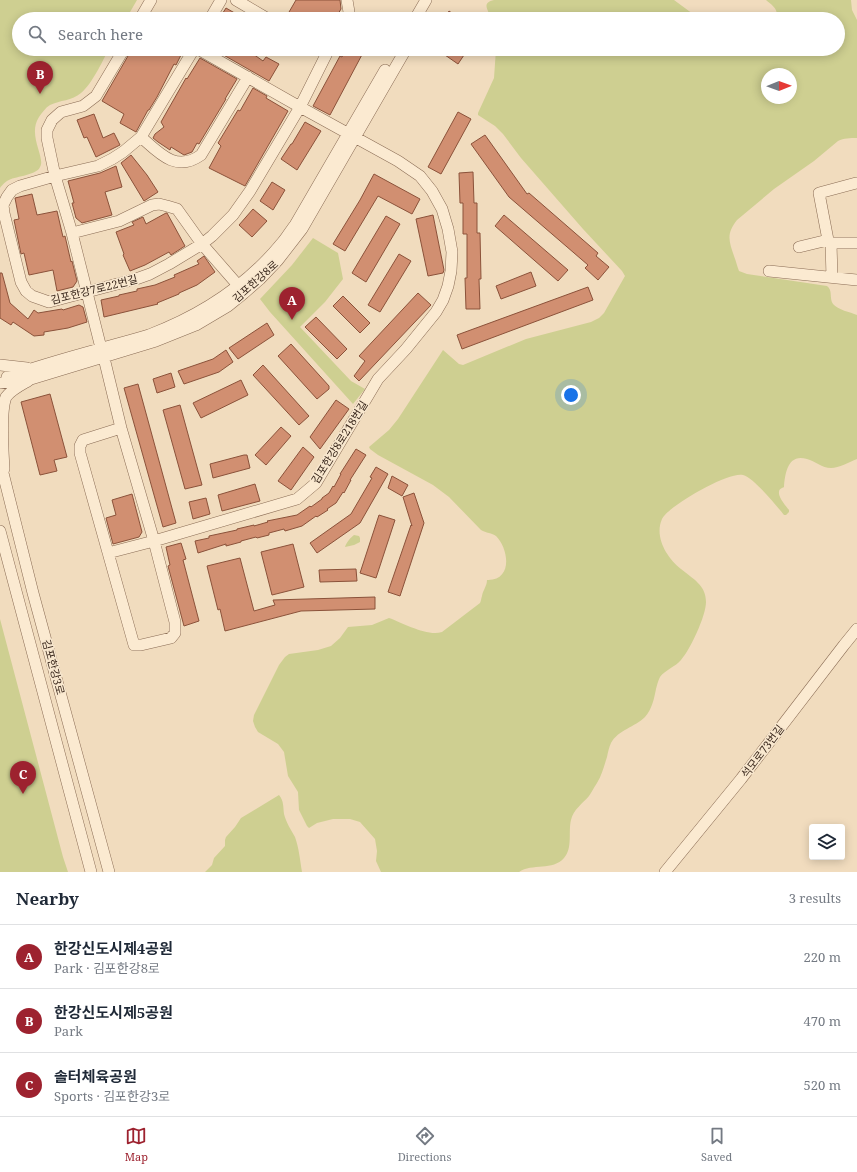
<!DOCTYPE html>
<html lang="en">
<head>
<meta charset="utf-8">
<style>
	:root { --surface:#fff; --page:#f2f2f3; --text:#1f2937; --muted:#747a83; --line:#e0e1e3; --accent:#9d222f }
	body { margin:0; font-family:"Noto Serif","Noto Sans KR",serif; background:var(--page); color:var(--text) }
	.controls { position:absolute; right:12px; bottom:12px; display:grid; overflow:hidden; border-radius:4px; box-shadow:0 2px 10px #0003 }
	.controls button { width:36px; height:36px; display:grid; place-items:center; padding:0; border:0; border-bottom:1px solid var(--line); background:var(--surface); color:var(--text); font:20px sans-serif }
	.compass { position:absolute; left:761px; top:68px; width:36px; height:36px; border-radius:50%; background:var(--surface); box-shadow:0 2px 10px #0003; rotate:89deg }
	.you { position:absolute; left:571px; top:395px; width:14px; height:14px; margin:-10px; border:3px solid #fff; border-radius:50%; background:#1a73e8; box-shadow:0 0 0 6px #1a73e833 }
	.badge { display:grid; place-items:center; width:26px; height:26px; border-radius:50%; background:var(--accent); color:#fff; font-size:13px; font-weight:700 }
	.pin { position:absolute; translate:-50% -33px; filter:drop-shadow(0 1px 2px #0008) }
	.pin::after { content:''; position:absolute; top:21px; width:14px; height:12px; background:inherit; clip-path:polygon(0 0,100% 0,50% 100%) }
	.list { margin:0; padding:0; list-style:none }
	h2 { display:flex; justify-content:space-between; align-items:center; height:52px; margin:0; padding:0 16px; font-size:17px }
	h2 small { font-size:13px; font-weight:400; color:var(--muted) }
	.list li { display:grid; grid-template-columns:26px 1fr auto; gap:12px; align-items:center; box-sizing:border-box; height:64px; padding:0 16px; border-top:1px solid var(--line) }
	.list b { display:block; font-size:15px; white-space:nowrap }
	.list p { margin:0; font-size:13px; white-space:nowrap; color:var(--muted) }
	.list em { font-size:13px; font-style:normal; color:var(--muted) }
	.icon { flex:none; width:22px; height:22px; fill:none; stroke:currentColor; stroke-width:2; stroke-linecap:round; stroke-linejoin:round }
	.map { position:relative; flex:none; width:857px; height:872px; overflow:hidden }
	.search { position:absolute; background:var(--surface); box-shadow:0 2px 10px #0003; left:12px; right:12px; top:12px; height:44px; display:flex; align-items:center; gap:10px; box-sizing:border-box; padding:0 14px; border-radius:22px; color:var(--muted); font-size:15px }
	.sheet { height:244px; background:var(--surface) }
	nav { display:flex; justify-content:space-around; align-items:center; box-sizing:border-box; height:56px; border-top:1px solid var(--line); background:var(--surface); font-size:11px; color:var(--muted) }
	nav a { display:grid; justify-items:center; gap:2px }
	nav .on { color:var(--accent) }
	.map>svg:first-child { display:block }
	.green { fill:#cecf91; fill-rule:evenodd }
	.building { fill:#d18f71; stroke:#8b523a }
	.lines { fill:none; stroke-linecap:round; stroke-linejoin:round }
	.minor-casing { stroke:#8a6c55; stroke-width:12 }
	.minor { stroke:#fbead1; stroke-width:11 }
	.labels { text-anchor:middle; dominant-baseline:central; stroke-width:3; stroke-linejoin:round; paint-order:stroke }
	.street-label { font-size:11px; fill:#38261b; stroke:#f8e7ce }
</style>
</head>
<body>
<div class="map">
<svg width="857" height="872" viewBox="0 0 857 872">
	<rect width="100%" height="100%" fill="#f1dcbe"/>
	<path class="green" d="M0 0H137L126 19H19V49H109C102 62 92 84 81 93 72 101 60 100 50 105 45 108 42 113 39 117 27 135 46 158 40 167 37 175 17 176 9 180 6 181 2 185 0 188Z
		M494 0H674L693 14 704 19H492C488 10 481 3 494 0Z
		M766 0H851L852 10 857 20V138C850 138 844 138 838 141L814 161 774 189 737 220C726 234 729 241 734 256 736 261 737 266 739 271L747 274 827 286C833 290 829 298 833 304 838 310 850 312 857 315V459C849 462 839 468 831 468 822 468 815 461 807 459 788 453 785 473 784 487 782 488 779 489 779 492 778 497 786 506 789 510V512L786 515H784C776 505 754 478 743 475 729 471 668 506 662 519 654 537 667 558 681 569 693 579 706 585 706 602 706 616 690 650 681 660 675 667 665 670 660 677 658 681 657 685 656 689 654 699 652 709 645 717 635 727 618 730 611 743 609 747 608 752 607 757 604 766 602 775 597 783 594 787 592 792 589 796 583 803 573 810 571 820 568 832 573 848 564 858 553 871 532 863 519 872H381L376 861 377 851 375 839 360 822 350 819H333L317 823 309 828 307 826 299 810 298 792 288 776 284 752 278 744 258 732 255 727 253 721 254 715 279 665 285 657 289 654 318 650 331 646 340 638 348 627 372 625 389 618C403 623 428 637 442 632L480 603C481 601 481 599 482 596 483 590 487 586 487 580 513 581 509 549 496 536 492 533 486 533 481 530L449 497 433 485 378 455 370 449 369 447 389 430 398 419 443 350 459 364 463 365 526 339 591 322 599 318 604 313 625 276 622 271 583 229 521 158 503 134 495 126 478 115V113L494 78 496 49H838V19H775C780 10 773 6 766 0ZM767 74H791V98H767Z
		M313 238 338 253 343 279 325 302 300 327 351 381 365 389 353 404 270 312 260 299 292 265Z
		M354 535 359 536 360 538V542L354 545 345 547C346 543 351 537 354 535Z
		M0 619 63 857 68 872H0Z
		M279 795C284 801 283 807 284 814 286 822 291 830 295 837 299 848 300 860 302 872H205L212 865 214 858 225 846V840L226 837 235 827 241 818Z"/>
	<path class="building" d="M296 0H340L341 9 335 19H285Z
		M226 8 245 19H219Z
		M449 11 460 19H444Z
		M132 49H184L176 65 174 64 157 97 149 110H148L136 132 120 123 124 114 102 101Z
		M213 49H246L263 61 266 57 279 64 269 81Z
		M346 49H365L330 115 313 106 340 56 342 57Z
		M449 49H468L458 64 445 55Z
		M200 58 237 79 225 99H226L199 144 197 143 192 152 184 155 171 147 170 150 158 142 153 138 155 134 164 127 161 122 186 78 187 79Z
		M253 88 267 96 266 98 288 111 245 186 209 168 221 146 218 143 238 110 240 111Z
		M458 112 471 119 441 174 428 167Z
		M94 114 103 138 114 133 120 145 96 157 87 137 84 138 77 120Z
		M305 122 321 131 297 170 281 159 291 144H292Z
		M485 135 527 194 529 193 598 253 596 256 609 267 598 280 585 268 588 265 509 197 471 144Z
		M131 155 147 175 158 192 144 201 121 163Z
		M116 166 122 187 105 192 112 215 82 223 76 218 72 203H74L68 181 100 173Z
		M473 172 474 203H477V233H480L481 279H479L480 309H466L465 278H467V234H463V203H460L459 173Z
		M374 174 420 199 412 214 378 196 345 251 333 244 360 200Z
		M272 182 285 190 273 210 260 201Z
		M32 194 37 215 57 211 63 237 65 236 71 262 72 261 77 281 73 287 57 291 53 270 29 275 24 253 21 254 14 220 19 219 15 198Z
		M253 209 267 221 252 237 239 225Z
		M166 213H167L185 246 171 255 169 252 145 265 130 271 123 255 124 254 116 232 134 225 132 222 143 217 146 224Z
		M433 215 444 270 443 273 428 276 416 219Z
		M504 215 568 270 558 281 495 226Z
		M386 216 400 224 366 282 352 273Z
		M399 254 411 261 380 312 368 305Z
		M204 256 215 272 197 285 179 293V294L157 303 158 304 104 317 101 300 119 296V295L137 291V289L155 285 175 277 174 275 199 264 197 261Z
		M531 272 536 286 501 299 496 286Z
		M0 273H2L10 303 28 319 34 310 38 313 62 309 63 310 79 305 83 307 87 322 68 328 44 332V335L34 336 13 322 11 325 0 318Z
		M588 287 593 300 462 349 457 335Z
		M418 293 431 305 359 381 354 376 365 361 359 356Z
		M343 296 370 323 360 333 333 306Z
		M316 317 347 349 337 359 305 327Z
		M267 323 274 335 238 359 229 348Z
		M291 344 329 386V389L317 399 278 356Z
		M226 350 233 362 219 372 184 384 178 371 213 359Z
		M263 365 309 416 299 425 253 375Z
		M171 373 175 387 157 393 153 379Z
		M241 380 248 395 201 418 193 403Z
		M138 384 176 523 163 527 124 388Z
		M50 394 67 457 54 460 57 471 40 475 21 402Z
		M336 400 349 409 320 449 310 437Z
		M180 405 202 485 185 489 163 410Z
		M281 427 291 436 266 465 255 455Z
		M303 447 314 457 291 490 278 481Z
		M356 449 366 455 350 480H351L344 493 343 492 336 503 327 509 328 510 317 517 316 516 302 526 285 531 284 529 269 533V535L257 538 256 537 241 541V542L226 546V544L198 553 195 541 209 538V536L237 530V529L254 525V526L268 522 267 521 297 515 310 506 311 507 322 499V498L329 493 333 486 334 487 341 474H340Z
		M244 455H247L250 468 213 478 210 464Z
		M376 467 388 474 360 523 317 553 310 543 351 514 372 478 370 477Z
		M392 476 408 485 402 496 388 488Z
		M255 484 260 501 222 511 218 495Z
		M414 493 424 523 400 596 388 592 411 525 412 526 403 497Z
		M132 494 142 532 139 537 113 544 106 518 116 515 112 500Z
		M206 498 210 514 193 519 189 502Z
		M379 515 395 520 376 578 360 573Z
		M181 543 186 559 183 560 199 621 184 626 168 566 170 565 166 547Z
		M293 544 304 587 272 595 261 552Z
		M240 558 254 611 275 605 273 600 375 597V609L301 611 225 631 220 609 218 610 207 566Z
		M356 569 357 581 320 582 319 570Z"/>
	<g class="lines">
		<defs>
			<path id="minor" d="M236 0 268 19
				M140 19 151 0
				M210 19 221 0
				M347 19 349 12 347 0
				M415 19 426 0
				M194 49 141 137 123 152 112 159 98 166 55 176 20 186 12 190 7 197 3 205 4 213 21 282 26 291 32 296 49 302 136 279 150 274 169 264 202 244 212 236 233 215 250 191 300 107 329 49
				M141 137C159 153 176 173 201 155L248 77
				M72 233 119 221 152 205 159 204 167 206 177 209 202 244 243 291
				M831 243H857
				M799 247 828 240
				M769 271 857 280
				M832 277 831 243 828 240 819 193 856 183
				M101 348 72 233 55 176 47 138V130L52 120 61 112 83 106 96 96 124 49
				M104 358 121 428 154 541 297 499 316 483 378 379 406 349 436 312 443 300 448 286 451 271 452 252 448 229 442 209 432 191 420 176 398 161 300 107 198 49
				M0 365 27 368
				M7 377C38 366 70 357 103 348 118 343 134 340 149 335 199 316 246 286 280 245 286 239 290 231 295 225L385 70
				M0 383 31 379 156 341 196 325 228 306 244 293 260 279 278 260 302 229 406 49
				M0 461 33 593 109 872
				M4 469C3 451 0 412 6 397 11 390 21 385 28 381
				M0 531 91 872
				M108 553 154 541 175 622V633L171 638 141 645H134L80 453V446L83 440 121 428
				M665 872 741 779 844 645 857 629"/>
		</defs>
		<use href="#minor" class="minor-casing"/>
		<use href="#minor" class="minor"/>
	</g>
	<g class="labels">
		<g class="street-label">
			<text transform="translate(255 281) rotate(-42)">김포한강8로</text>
			<text transform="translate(94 289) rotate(-14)">김포한강7로22번길</text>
			<text transform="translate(339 442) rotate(-58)">김포한강8로218번길</text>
			<text transform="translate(54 667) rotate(75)">김포한강3로</text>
			<text transform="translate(762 751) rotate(-53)">석모로73번길</text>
		</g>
	</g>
</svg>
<div class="controls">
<button><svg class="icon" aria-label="layers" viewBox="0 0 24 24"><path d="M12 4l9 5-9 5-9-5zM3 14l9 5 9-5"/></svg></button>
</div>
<svg class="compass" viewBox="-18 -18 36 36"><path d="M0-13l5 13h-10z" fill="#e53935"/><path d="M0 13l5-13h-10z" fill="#747a83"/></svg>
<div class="you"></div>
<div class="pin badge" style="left:292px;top:320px">A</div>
<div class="pin badge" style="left:40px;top:94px">B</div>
<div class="pin badge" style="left:23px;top:794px">C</div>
<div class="search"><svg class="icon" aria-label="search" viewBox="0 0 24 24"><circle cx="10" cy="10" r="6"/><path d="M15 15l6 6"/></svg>Search here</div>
</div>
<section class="sheet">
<h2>Nearby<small>3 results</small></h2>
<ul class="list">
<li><span class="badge">A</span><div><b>한강신도시제4공원</b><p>Park · 김포한강8로</p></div><em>220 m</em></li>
<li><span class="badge">B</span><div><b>한강신도시제5공원</b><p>Park</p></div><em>470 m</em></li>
<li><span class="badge">C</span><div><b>솔터체육공원</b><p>Sports · 김포한강3로</p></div><em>520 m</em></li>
</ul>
</section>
<nav>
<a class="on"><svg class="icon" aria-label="map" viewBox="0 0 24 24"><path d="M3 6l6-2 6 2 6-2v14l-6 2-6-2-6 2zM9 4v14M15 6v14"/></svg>Map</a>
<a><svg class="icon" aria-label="directions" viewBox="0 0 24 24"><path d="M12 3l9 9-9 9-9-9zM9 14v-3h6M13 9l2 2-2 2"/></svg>Directions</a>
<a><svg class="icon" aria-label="saved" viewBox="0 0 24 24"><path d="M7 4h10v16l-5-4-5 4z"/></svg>Saved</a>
</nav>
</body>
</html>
